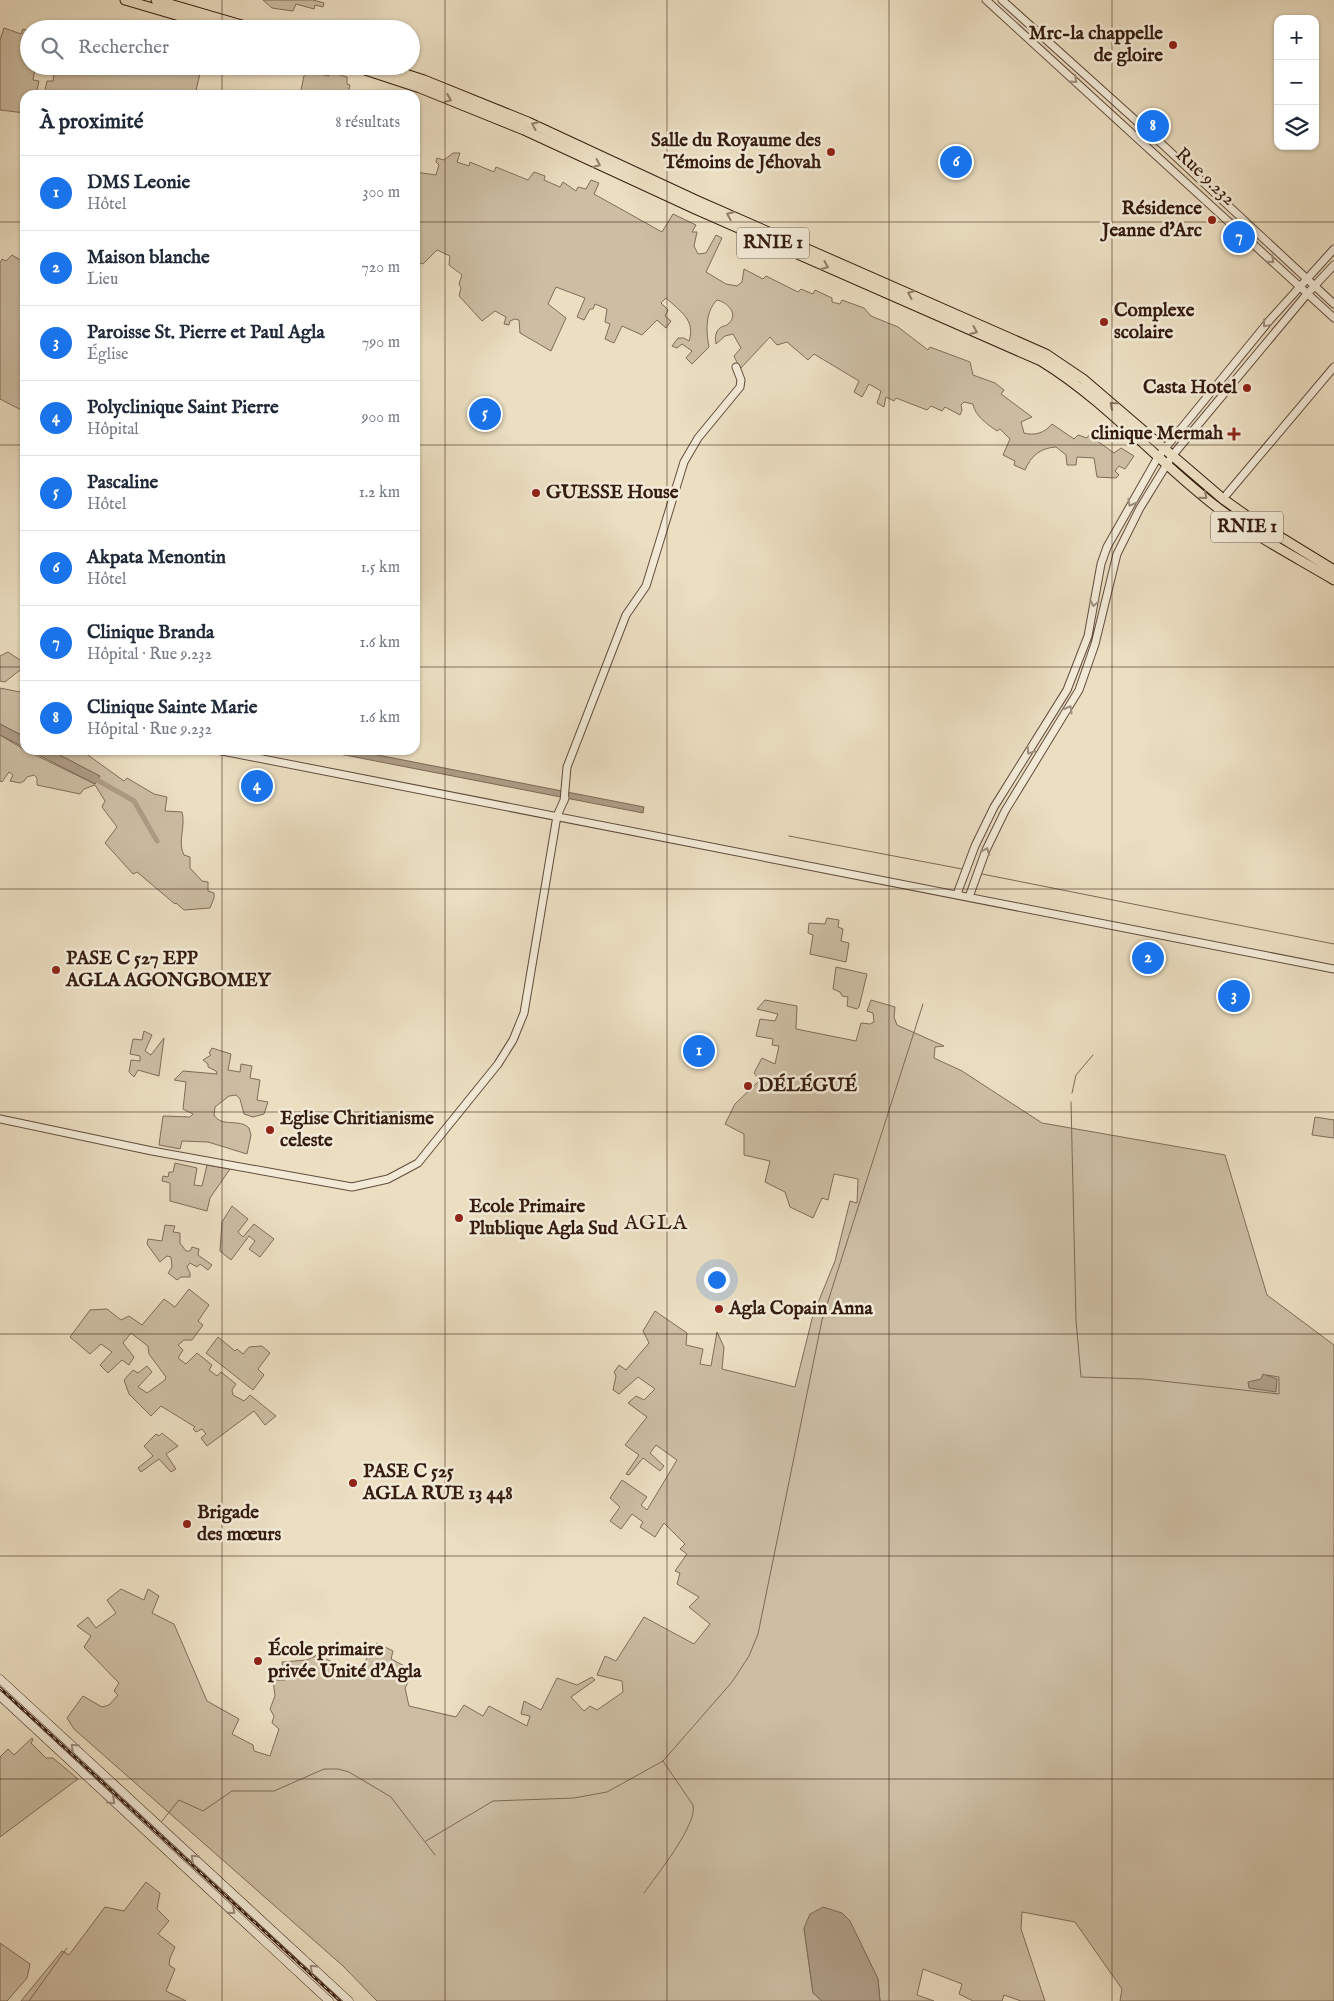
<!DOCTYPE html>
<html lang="fr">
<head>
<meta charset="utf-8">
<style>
	:root { --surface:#fff; --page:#f6f6f7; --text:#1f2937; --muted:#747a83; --line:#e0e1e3; --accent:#1a73e8 }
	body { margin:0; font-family:"IM FELL English",serif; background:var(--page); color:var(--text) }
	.controls { position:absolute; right:15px; top:15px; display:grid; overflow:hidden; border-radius:10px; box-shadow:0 1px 4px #0004 }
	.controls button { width:45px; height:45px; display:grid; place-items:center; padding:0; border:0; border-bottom:1px solid var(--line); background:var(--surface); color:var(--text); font:25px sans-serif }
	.you { position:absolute; left:716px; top:1279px; width:18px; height:18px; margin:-12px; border:4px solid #fff; border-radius:50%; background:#1a73e8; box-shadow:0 0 0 8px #1a73e833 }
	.badge { display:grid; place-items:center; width:32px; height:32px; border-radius:50%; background:var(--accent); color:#fff; font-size:16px; font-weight:700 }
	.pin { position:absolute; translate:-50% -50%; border:2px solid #fff; box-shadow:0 1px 5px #0006 }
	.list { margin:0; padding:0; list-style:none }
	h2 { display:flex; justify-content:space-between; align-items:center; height:65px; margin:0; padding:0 20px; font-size:21px }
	h2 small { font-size:16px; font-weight:400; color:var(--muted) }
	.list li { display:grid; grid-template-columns:32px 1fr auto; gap:15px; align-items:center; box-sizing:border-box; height:75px; padding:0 20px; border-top:1px solid var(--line) }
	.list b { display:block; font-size:19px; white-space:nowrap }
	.list p { margin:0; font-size:16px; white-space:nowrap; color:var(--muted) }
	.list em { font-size:16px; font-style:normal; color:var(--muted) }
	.icon { flex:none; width:28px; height:28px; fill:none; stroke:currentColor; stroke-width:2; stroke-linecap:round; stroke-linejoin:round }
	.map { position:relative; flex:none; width:1334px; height:2001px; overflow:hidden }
	.search { position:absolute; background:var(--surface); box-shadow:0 1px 4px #0004; left:20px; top:20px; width:400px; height:55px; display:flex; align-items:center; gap:12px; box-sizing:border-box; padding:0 18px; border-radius:28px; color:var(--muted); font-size:19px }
	.panel { position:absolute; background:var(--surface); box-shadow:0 1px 4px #0004; left:20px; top:90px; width:400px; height:665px; border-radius:15px }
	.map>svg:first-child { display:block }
	.green { fill:#ccbda3; stroke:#806c5a }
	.water { fill:#ad9c85; stroke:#7d6956 }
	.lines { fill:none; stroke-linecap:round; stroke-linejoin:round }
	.stream { stroke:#7d6956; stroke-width:1 }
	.canal { stroke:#ad9c85; stroke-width:5 }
	.tertiary-casing { stroke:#624c3c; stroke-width:9 }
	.secondary-casing { stroke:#351c10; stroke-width:9 }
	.trunk-casing { stroke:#351c10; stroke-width:11 }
	.tertiary { stroke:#f2ead7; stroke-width:7 }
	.secondary { stroke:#f2ead7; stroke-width:8 }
	.trunk { stroke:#ebdec1; stroke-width:9 }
	.rail-casing { stroke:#351c10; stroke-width:3 }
	.rail { stroke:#f2ead7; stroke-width:1; stroke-dasharray:4; stroke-linecap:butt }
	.oneway { stroke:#9d8d7d }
	.oneway2 { stroke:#907d68 }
	.grid { fill:none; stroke:#351c10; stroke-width:1; stroke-opacity:0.55 }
	.poi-dot { fill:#8f2418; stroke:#f2ead7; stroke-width:2 }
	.labels { text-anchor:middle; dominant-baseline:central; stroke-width:5; stroke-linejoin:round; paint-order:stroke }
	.shield { fill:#f2ead7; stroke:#6e5a4c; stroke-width:1 }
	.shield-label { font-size:18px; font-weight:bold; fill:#351c10 }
	.poi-label { font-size:19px; font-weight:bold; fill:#351c10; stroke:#f2ead7; text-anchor:start }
	.street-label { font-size:19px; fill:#351c10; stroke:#f2ead7 }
	.quarter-label { font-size:21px; letter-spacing:1px; fill:#351c10; stroke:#f2ead7 }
</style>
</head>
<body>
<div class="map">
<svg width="1334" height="2001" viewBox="0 0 1334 2001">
	<rect width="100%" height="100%" fill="#ebdec1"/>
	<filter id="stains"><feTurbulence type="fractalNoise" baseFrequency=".004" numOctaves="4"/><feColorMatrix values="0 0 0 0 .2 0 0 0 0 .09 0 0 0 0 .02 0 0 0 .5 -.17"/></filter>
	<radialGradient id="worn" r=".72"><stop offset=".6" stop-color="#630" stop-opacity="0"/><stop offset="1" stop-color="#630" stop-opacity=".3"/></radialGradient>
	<path class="green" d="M263 0H313L324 3 323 7 315 5 314 9 296 4 293 11 272 8Z
		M4 28 21 34 23 29 29 31V66H42L35 68 33 80 39 81 36 95H25V113L0 110V40Z
		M50 66 77 68 78 66H194L201 69 195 95H44L47 81H53L54 74 50 72Z
		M305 71 329 76 330 72 347 77V84L350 85 348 93 351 95H300Z
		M453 153H460L457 162 469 166 470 162 494 172 496 167 528 180 534 172 545 176 544 180 560 187 563 182 576 191 578 187 586 189 591 180 599 183 594 194 662 232 673 214 696 225 692 232H697L694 246 698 254 706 253 716 235 722 238 706 272 726 284 737 286 742 282 744 269 763 279 766 276 798 292 801 289 813 294 815 290 832 298V302L840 304 842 300 864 308 871 316 898 327 928 350 930 347 970 362 973 375 995 383 1004 390 1001 394 1032 417 1021 422 1024 433C1034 436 1045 433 1052 424L1074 439 1078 435 1087 438 1089 435 1114 453 1121 448 1134 456 1125 469 1119 466 1115 471 1119 475 1116 478 1097 477 1094 458 1077 457 1076 465H1067L1066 455 1056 447C1040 448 1031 456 1025 470L1014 465 1015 461 1003 455 1010 439 1000 429 997 431C987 424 975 416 973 404L964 402 961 405 962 410 960 415 945 407 942 411 931 406 927 410 896 398 894 401 886 397 884 407 877 403 881 391 869 384 862 397 854 392 859 381 814 354 808 360 787 342 777 345 770 337 740 369 734 356 741 348 733 334 725 336 716 344C715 340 715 332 719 329 722 325 726 327 729 323 739 314 727 302 717 300 705 312 706 331 709 347L692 364 686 358 692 351 682 344 677 348 672 346 678 338H684L689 341C696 320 680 311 666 298L661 303 668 310 665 316 671 321 666 328 657 320 642 335 622 326 614 343 605 339 610 324 605 322 607 309 595 304 593 309H590L584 320 577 317 585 298 556 287 548 304 566 318 551 351 520 333 519 320 515 319 510 321 509 325 504 324 506 317 495 311 482 321 459 296 461 288 459 284 462 275 449 265 450 256 437 250 423 264 415 261V172L436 175 439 165 436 162 437 158 444 160Z
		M12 255 25 263V412L0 399V263L2 259 6 261Z
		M8 652 23 662 20 670 5 682 0 681V656Z
		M0 688 25 693V737L0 724Z
		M0 735 25 750 95 784 99 776 50 750H81L124 781 127 778 154 794 167 797 165 811 182 812C186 826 177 843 184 855L190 857V868L202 881 208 882V891L214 893V898L210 908 184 910 176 903 175 904 137 872 133 874 105 843 117 827 102 807 105 801 95 785 84 789 80 794 37 785V778L34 775 27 777 24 781 20 783 10 781 13 775 9 772 2 782 0 781Z
		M827 918 839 920 838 927 843 929 841 941 849 943 846 962 810 954 813 935 808 933 809 923 825 924Z
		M836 967 867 974 859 1007 857 1009 847 1006 848 997 842 996 840 992 833 989Z
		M765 1000 797 1006 796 1029 856 1041 861 1023 870 1024 874 1022 873 1013 867 1011 871 1000 895 1007 894 1017 897 1025 944 1046 935 1047 934 1058 962 1071 1042 1123 1225 1155 1267 1295 1334 1345V2001H1120L1122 1989 1075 1922 1022 1912 1021 1929 1045 2001H1021L1004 1995 1002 2001H973L959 1994 962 1984 923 1969 917 1995 934 2001H880L878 1979 856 1934 804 1928 813 1993 822 2001H377L343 1966 74 1729 67 1718 83 1696 102 1707 109 1705 118 1695 114 1691 119 1683 84 1647 91 1636 77 1626 88 1617 96 1628 116 1613 107 1600 121 1589 144 1600 148 1589 159 1596 152 1613 174 1624 207 1701 239 1719 232 1734 253 1745 254 1751 270 1756 279 1729 272 1723 274 1716 270 1709 275 1696 273 1680H285L282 1662 307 1660 317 1655 337 1664 336 1668 355 1676 377 1643 393 1651 391 1659 414 1671 405 1688 409 1706 456 1717 464 1705 483 1716 489 1706 527 1726 530 1716 521 1714 524 1701 541 1710 557 1678 577 1685 592 1677 595 1680 571 1697 584 1711 590 1706 597 1710 623 1692 622 1681 597 1675 605 1656 616 1661 644 1617 694 1644 710 1624 689 1607 699 1597 677 1584 680 1573 675 1571 687 1554 680 1549 685 1544 664 1523 655 1537 640 1527 643 1522 632 1514 621 1529 610 1521 620 1507 610 1498 622 1480 647 1497 641 1505 647 1510 677 1460 656 1445 650 1453 664 1466 660 1471 643 1458 629 1475 626 1474 639 1455 625 1445 647 1417 628 1403 636 1396 644 1400 655 1389 638 1377 619 1394 613 1390 616 1376 614 1372 619 1365 626 1370 649 1343 643 1331 655 1311 687 1333 686 1345 703 1349 700 1364 711 1366 717 1332 724 1347 722 1369 795 1387 813 1315 835 1261 850 1201 857 1203 858 1179 834 1174 828 1200 822 1198 813 1218 790 1207 785 1192 765 1182 770 1161 744 1155V1134L725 1124 735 1104 760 1080 754 1073 762 1058 775 1064 779 1046 772 1045 773 1039 756 1036 760 1019 775 1021 778 1014 757 1009Z
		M144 1031 152 1035 145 1051 151 1055 164 1038 159 1076 138 1070 134 1077 129 1072 131 1060 140 1061V1056L130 1054 133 1039 142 1040Z
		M212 1048 231 1054 228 1070 240 1072 241 1064 252 1066 250 1078 260 1080 257 1100 268 1102 264 1114 253 1117 244 1114 240 1099 236 1095 229 1096 215 1107 214 1115C222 1128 239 1118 249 1128L251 1135 247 1154 208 1142 182 1141 180 1149 159 1145 163 1116 190 1117 193 1114 183 1109 186 1082 174 1080 183 1071 217 1074 216 1071 208 1067V1064L203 1060 211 1055 209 1053Z
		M1315 1117 1334 1120V1138L1312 1135Z
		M175 1163 197 1168 194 1185 202 1186 207 1165 230 1169 210 1198 207 1211 170 1201V1183L162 1181 163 1176 168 1177 169 1172H173Z
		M232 1206 248 1219 238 1232 243 1237 254 1224 274 1239 260 1257 249 1249 255 1241 249 1236 231 1260 220 1251 222 1222Z
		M165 1225 175 1226 173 1232 180 1233V1243L186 1251H190L192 1247 199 1249 198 1255 212 1265 208 1270 200 1264 197 1267 190 1263 187 1267 190 1273V1277H181L177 1280 168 1273 172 1267 171 1257 167 1256 160 1262 147 1244 148 1239 162 1241Z
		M189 1289 209 1305 198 1321 203 1325 192 1340H184L178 1345 183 1350 178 1358 186 1364 197 1353 212 1365 209 1370 217 1376 221 1372 236 1384 232 1390 233 1395 244 1401 250 1395 276 1416 265 1425 254 1411 207 1446 201 1438 206 1434 202 1429 196 1432 193 1429 195 1427 161 1406 151 1416 129 1394 124 1380 133 1370 138 1373 147 1366 152 1372 138 1387 147 1393 165 1380 166 1377 149 1354 148 1346 131 1333 123 1343 134 1357 129 1365 122 1360 108 1373 100 1365 112 1352 101 1344 90 1354 70 1337 90 1310 107 1309 121 1320 129 1316 142 1325 164 1299 175 1307Z
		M218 1337 235 1351 237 1349 243 1354 249 1347 262 1346 270 1353 258 1369 264 1375 253 1390 206 1353Z
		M162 1433 178 1446 166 1454 176 1469 171 1472 159 1459 141 1472 138 1468 153 1456 144 1446 156 1434 159 1436Z
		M32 1738 33 1740 31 1743 46 1758H53L78 1779 0 1837V1757L8 1749 14 1755Z
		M146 1882 160 1893 157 1909 169 1921 158 1934 175 1947 170 1958 169 1965 175 1969 166 1991 186 2001H21L62 1951 69 1955 105 1907 124 1911Z
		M0 1943 30 1964 27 1978 7 2001H0Z"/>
	<path class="water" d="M0 724 25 737V748L0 735Z
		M29 750H50L100 776 95 784Z
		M319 750H352L644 807 643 813Z
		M1263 1374 1277 1379 1276 1392 1249 1388 1248 1382 1261 1379Z
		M823 1907 842 1913 850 1921 878 1979 880 2001H822L813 1993 804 1928 810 1914Z"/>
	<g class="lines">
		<path class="stream" d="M789 836 962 869
			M982 874 1334 944
			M1072 1093 1076 1075 1093 1055
			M1071 1102 1076 1320 1081 1377 1144 1379 1279 1394V1377L1267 1375
			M162 1821 179 1800 203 1811 232 1791H274L324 1769H338L349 1772 391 1797 435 1855
			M426 1841 493 1801 574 1798 607 1792 663 1761 732 1682 749 1656 758 1634 822 1320 923 1004
			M644 1893C656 1876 698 1824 693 1805L663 1761
			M29 2001 67 1948"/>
		<path class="canal" d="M92 777 134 801 157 841"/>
		<defs>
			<path id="tertiary" d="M986 0 1334 318
				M1002 0 1163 145 1334 304
				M1227 494 1334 367
				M217 750 1334 969
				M564 801 567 767 626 615 646 586 684 462 698 438 740 387 741 380 736 367
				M957 894 975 846 994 807 1067 690 1088 636 1101 564 1107 547 1158 457 1269 321 1334 249
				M969 897 986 850 1005 811 1079 690 1095 644 1117 554 1140 508 1172 456 1307 294 1334 265
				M0 1119 152 1151 352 1187 388 1179 418 1163 498 1064 513 1040 524 1013 557 816 565 798"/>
			<path id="secondary" d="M0 1679 349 2001
				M0 1696 329 2001"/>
			<path id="trunk" d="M125 0 224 29
				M156 0 255 29
				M353 66 420 88 524 130 695 209 1041 361C1105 400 1155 459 1214 505 1251 534 1294 556 1334 580
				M381 66 424 80 528 122 698 201 1046 354 1083 379 1223 499 1254 521 1334 570"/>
		</defs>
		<use href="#tertiary" class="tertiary-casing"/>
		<use href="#secondary" class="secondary-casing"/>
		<use href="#trunk" class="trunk-casing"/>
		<use href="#tertiary" class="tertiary"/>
		<use href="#secondary" class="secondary"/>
		<use href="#trunk" class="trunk"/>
		<defs>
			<path id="rail" d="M0 1688 340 2001"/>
		</defs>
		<use href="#rail" class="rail-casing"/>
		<use href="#rail" class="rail"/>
	</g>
	<defs><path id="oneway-chevron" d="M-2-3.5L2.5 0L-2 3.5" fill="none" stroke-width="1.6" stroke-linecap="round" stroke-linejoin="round" transform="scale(1.25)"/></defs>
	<g class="oneway">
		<use href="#oneway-chevron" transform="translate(1074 80) rotate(42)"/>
		<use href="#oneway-chevron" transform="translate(1271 260) rotate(43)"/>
		<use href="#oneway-chevron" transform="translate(1266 324) rotate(130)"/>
		<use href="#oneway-chevron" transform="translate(1131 503) rotate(120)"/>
		<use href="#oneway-chevron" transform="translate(1094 603) rotate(101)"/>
		<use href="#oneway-chevron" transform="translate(1069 709) rotate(-60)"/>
		<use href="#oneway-chevron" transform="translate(1030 751) rotate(122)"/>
		<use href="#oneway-chevron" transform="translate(986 851) rotate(-67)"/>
		<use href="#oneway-chevron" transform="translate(74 1747) rotate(-137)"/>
		<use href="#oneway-chevron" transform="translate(112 1801) rotate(43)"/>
		<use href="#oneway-chevron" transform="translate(194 1858) rotate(-137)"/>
		<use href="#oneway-chevron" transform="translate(232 1911) rotate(41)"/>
		<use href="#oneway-chevron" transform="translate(313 1968) rotate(-137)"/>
	</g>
	<g class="oneway2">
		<use href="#oneway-chevron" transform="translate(448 99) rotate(22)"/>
		<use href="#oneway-chevron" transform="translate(535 125) rotate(-156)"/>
		<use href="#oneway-chevron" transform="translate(597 164) rotate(25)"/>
		<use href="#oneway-chevron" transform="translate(730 215) rotate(-157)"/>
		<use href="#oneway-chevron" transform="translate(825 266) rotate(24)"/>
		<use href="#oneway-chevron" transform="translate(911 294) rotate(-156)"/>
		<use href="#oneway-chevron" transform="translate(974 331) rotate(24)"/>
		<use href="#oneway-chevron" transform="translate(1113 405) rotate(-139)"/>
		<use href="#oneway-chevron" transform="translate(1204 496) rotate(41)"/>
	</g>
	<path class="grid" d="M222 0V29M445 0V2001M667 0V2001M889 0V2001M1112 0V2001M222 66V95M0 222H25M415 222H1334M0 445H25M415 445H1334M0 667H25M415 667H1334M222 750V2001M0 889H1334M0 1112H1334M0 1334H1334M0 1556H1334M0 1779H1334"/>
	<g class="poi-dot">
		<circle cx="1173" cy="45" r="5"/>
		<circle cx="831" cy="152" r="5"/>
		<circle cx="1212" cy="220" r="5"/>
		<circle cx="1104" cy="322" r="5"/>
		<circle cx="1247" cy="388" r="5"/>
		<path d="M1231.5 426.5h5v5h5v5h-5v5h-5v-5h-5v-5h5z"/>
		<circle cx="536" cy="493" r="5"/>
		<circle cx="56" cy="970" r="5"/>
		<circle cx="748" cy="1086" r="5"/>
		<circle cx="270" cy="1130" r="5"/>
		<circle cx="459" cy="1218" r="5"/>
		<circle cx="719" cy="1309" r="5"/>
		<circle cx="353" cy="1483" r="5"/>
		<circle cx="187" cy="1524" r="5"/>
		<circle cx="258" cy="1661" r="5"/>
	</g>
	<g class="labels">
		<g class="shield">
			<rect x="737" y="227.5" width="72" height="31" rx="4"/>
			<rect x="1211" y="511.5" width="72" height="31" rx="4"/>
		</g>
		<g class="shield-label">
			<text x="773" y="243">RNIE 1</text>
			<text x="1247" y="527">RNIE 1</text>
		</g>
		<g class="poi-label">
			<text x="1163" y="34" text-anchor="end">Mrc-la chappelle<tspan x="1163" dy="22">de gloire</tspan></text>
			<text x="821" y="141" text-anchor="end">Salle du Royaume des<tspan x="821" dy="22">Témoins de Jéhovah</tspan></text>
			<text x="1202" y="209" text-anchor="end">Résidence<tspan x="1202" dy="22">Jeanne d'Arc</tspan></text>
			<text x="1114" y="311">Complexe<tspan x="1114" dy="22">scolaire</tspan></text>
			<text x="1237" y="388" text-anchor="end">Casta Hotel</text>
			<text x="1223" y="434" text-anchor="end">clinique Mermah</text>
			<text x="546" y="493">GUESSE House</text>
			<text x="66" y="959">PASE C 527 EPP<tspan x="66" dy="22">AGLA AGONGBOMEY</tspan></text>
			<text x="758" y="1086">DÉLÉGUÉ</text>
			<text x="280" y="1119">Eglise Chritianisme<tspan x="280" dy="22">celeste</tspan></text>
			<text x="469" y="1207">Ecole Primaire<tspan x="469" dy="22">Plublique Agla Sud</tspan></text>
			<text x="729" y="1309">Agla Copain Anna</text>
			<text x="363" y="1472">PASE C 525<tspan x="363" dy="22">AGLA RUE 13 448</tspan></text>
			<text x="197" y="1513">Brigade<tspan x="197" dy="22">des mœurs</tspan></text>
			<text x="268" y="1650">École primaire<tspan x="268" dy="22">privée Unité d'Agla</tspan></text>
		</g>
		<g class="street-label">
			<text transform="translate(1205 177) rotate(43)">Rue 9.232</text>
		</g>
		<g class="quarter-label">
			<text x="656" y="1223">AGLA</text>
		</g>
	</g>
	<rect width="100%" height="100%" filter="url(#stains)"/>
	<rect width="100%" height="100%" fill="url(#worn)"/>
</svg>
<div class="controls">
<button>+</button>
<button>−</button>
<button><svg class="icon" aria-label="layers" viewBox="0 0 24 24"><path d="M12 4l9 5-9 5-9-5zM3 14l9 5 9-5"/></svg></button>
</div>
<div class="you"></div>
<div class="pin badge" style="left:699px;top:1051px">1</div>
<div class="pin badge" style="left:1148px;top:958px">2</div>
<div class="pin badge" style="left:1234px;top:996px">3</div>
<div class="pin badge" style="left:257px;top:786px">4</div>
<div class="pin badge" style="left:485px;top:414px">5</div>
<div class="pin badge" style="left:956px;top:162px">6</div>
<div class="pin badge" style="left:1239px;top:237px">7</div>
<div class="pin badge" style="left:1153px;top:126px">8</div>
<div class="search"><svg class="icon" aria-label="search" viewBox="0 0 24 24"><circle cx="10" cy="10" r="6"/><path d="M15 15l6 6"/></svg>Rechercher</div>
<section class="panel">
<h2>À proximité<small>8 résultats</small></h2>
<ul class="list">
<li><span class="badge">1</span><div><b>DMS Leonie</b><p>Hôtel</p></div><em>300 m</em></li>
<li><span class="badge">2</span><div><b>Maison blanche</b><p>Lieu</p></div><em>720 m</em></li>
<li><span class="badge">3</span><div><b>Paroisse St. Pierre et Paul Agla</b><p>Église</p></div><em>790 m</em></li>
<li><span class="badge">4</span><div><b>Polyclinique Saint Pierre</b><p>Hôpital</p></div><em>900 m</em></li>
<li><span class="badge">5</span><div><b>Pascaline</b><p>Hôtel</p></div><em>1.2 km</em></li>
<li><span class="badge">6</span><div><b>Akpata Menontin</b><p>Hôtel</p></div><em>1.5 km</em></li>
<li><span class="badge">7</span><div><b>Clinique Branda</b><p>Hôpital · Rue 9.232</p></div><em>1.6 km</em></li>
<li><span class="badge">8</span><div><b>Clinique Sainte Marie</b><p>Hôpital · Rue 9.232</p></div><em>1.6 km</em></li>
</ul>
</section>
</div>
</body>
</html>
